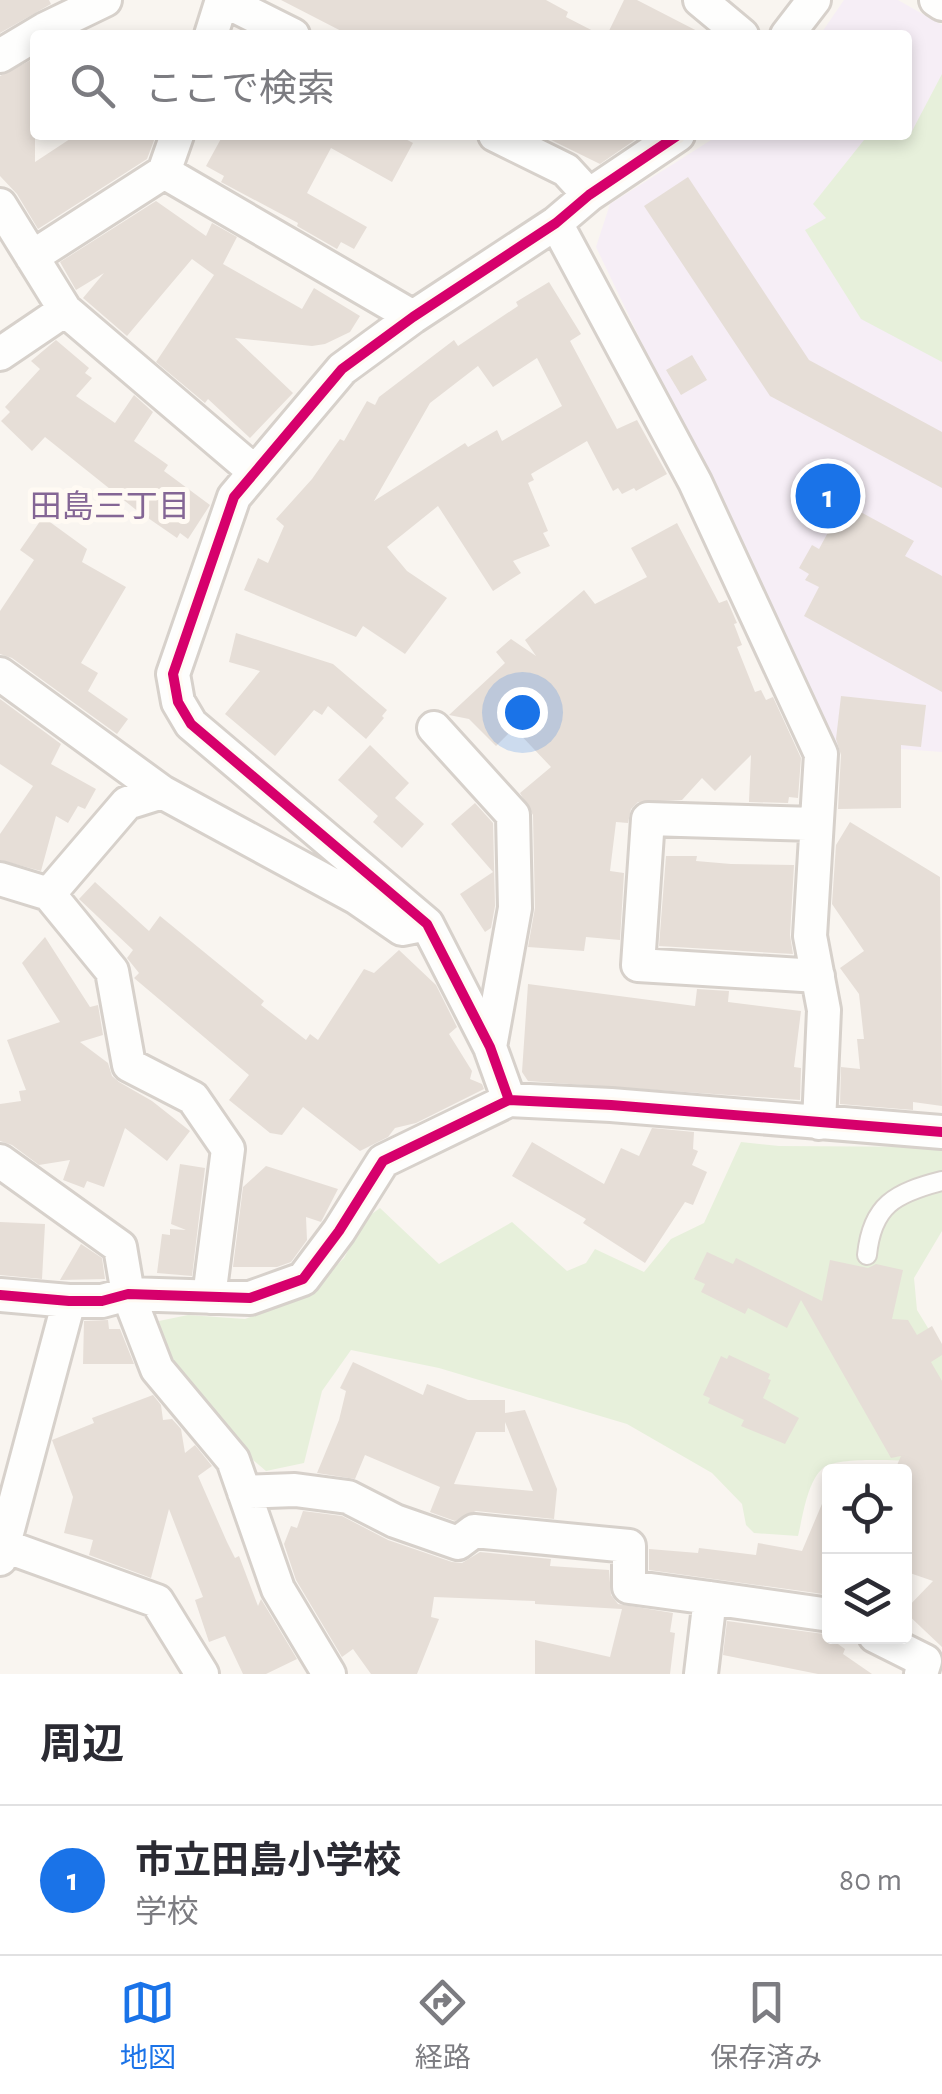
<!DOCTYPE html>
<html lang="ja">
<head>
<meta charset="utf-8">
<style>
	:root { --surface:#fff; --page:#f7f7f7; --text:#2b2b33; --muted:#7c7c81; --line:#e1e1e2; --accent:#1a73e8 }
	body { margin:0; font-family:"Alegreya Sans","Noto Sans JP",sans-serif; background:var(--page); color:var(--text) }
	.controls { position:absolute; right:30px; bottom:30px; display:grid; overflow:hidden; border-radius:10px; box-shadow:0 5px 15px #0003 }
	.controls button { width:90px; height:90px; display:grid; place-items:center; padding:0; border:0; border-bottom:2px solid var(--line); background:var(--surface); color:var(--text); font:50px sans-serif }
	.you { position:absolute; left:522px; top:712px; width:35px; height:35px; margin:-25px; border:8px solid #fff; border-radius:50%; background:#1a73e8; box-shadow:0 0 0 15px #1a73e833 }
	.badge { display:grid; place-items:center; width:65px; height:65px; border-radius:50%; background:var(--accent); color:#fff; font-size:32px; font-weight:700 }
	.pin { position:absolute; translate:-50% -50%; border:5px solid #fff; box-shadow:0 2px 10px #0006 }
	.list { margin:0; padding:0; list-style:none }
	h2 { display:flex; justify-content:space-between; align-items:center; height:130px; margin:0; padding:0 40px; font-size:42px }
	h2 small { font-size:32px; font-weight:400; color:var(--muted) }
	.list li { display:grid; grid-template-columns:65px 1fr auto; gap:30px; align-items:center; box-sizing:border-box; height:150px; padding:0 40px; border-top:2px solid var(--line) }
	.list b { display:block; font-size:38px; white-space:nowrap }
	.list p { margin:0; font-size:32px; white-space:nowrap; color:var(--muted) }
	.list em { font-size:32px; font-style:normal; color:var(--muted) }
	.icon { flex:none; width:55px; height:55px; fill:none; stroke:currentColor; stroke-width:2; stroke-linecap:round; stroke-linejoin:round }
	.map { position:relative; flex:none; width:942px; height:1674px; overflow:hidden }
	.search { position:absolute; background:var(--surface); box-shadow:0 5px 15px #0003; left:30px; right:30px; top:30px; height:110px; display:flex; align-items:center; gap:25px; box-sizing:border-box; padding:0 35px; border-radius:10px; color:var(--muted); font-size:38px }
	.sheet { height:280px; background:var(--surface) }
	nav { display:flex; justify-content:space-around; align-items:center; box-sizing:border-box; height:140px; border-top:2px solid var(--line); background:var(--surface); font-size:28px; color:var(--muted) }
	nav a { display:grid; justify-items:center; gap:5px }
	nav .on { color:var(--accent) }
	.map>svg:first-child { display:block }
	.education { fill:#f6eef6 }
	.green { fill:#e7f0db }
	.building { fill:#e6ded7; fill-rule:evenodd }
	.lines { fill:none; stroke-linecap:round; stroke-linejoin:round }
	.lane-casing { stroke:#d7d1cb; stroke-width:22 }
	.street-casing { stroke:#d7d1cb; stroke-width:38 }
	.lane { stroke:#fefefd; stroke-width:18 }
	.street { stroke:#fefefd; stroke-width:32 }
	.cycleway-casing { stroke:#fffaf3; stroke-width:16 }
	.cycleway { stroke:#d6006c; stroke-width:10 }
	.labels { text-anchor:middle; dominant-baseline:central; stroke-width:10; stroke-linejoin:round; paint-order:stroke }
	.neighbourhood-label { font-size:32px; fill:#846695; stroke:#fffaf3 }
</style>
</head>
<body>
<div class="map">
<svg width="942" height="1674" viewBox="0 0 942 1674">
	<rect width="100%" height="100%" fill="#f9f5f0"/>
	<path class="education" d="M844 0H898L942 25V752L834 744 596 247 610 204 719 135H907V35H820Z"/>
	<path class="green" d="M942 74V362L861 319 805 230 826 218 813 204 868 135 911 133Z
		M741 1142 779 1146 942 1147V1231L914 1278 917 1310 942 1351V1428L919 1461C898 1461 838 1456 823 1468 807 1482 803 1516 798 1536L754 1533 746 1525 742 1504 712 1473 627 1424 439 1368 351 1350 322 1391 304 1463 266 1471 232 1442 171 1367 159 1321 188 1315 245 1319 303 1298 344 1258 365 1219 380 1208 439 1264 512 1222 567 1271 586 1263 595 1249 644 1272 671 1239 704 1223Z"/>
	<path class="building" d="M0 0H49L51 4 0 33Z
		M281 0H546L568 12 566 17 601 35H349Z
		M624 0H637L705 35H607Z
		M35 58V162L76 135H156L147 159 38 229 17 194 0 176V76Z
		M223 135H398L413 143 392 182 331 148 307 193 367 227 354 249 341 242 337 249 297 226 298 223 221 182 224 176 206 166Z
		M541 135H642L600 164Z
		M688 177 809 360 942 432V488L770 396 644 206Z
		M156 201 206 236 212 223 237 237 223 264 302 309 314 288 360 316 350 332 325 344 312 346 235 338 293 393 250 438 208 399 205 403 156 362 214 275 192 259 127 336 83 298 104 273 76 290 60 262Z
		M549 282 581 334 570 341 617 429 637 420 667 474 636 491 634 488 622 494 618 488 613 491 587 441 531 474 534 480 528 483 548 531 543 533 550 546 513 561 521 573 493 591 438 506 387 547 407 571 447 598 405 654 363 626 356 637 244 590 258 558 268 563 284 526 276 519 312 479 340 439 344 441 367 401 375 405 379 397 454 340 458 346 518 306 516 302ZM537 358 562 406 502 441 497 430 468 447 465 443 374 501 430 403 478 366 493 387Z
		M56 340 89 368 85 373 92 378 76 396 115 423 134 395 153 412 134 441 168 465 164 471 210 505 188 539 180 533 177 538 135 509 45 437 32 451 1 421 10 412 5 407 40 369 31 361Z
		M692 355 707 380 681 395 666 370Z
		M844 503 914 541 905 556 942 576V692L804 616 819 587 805 580 809 574 799 568 812 545 819 549Z
		M43 517 87 549 82 562 126 587 81 663 98 673 88 691 128 719 117 734 12 658 0 654V611L34 560 20 550Z
		M677 523 719 603 727 600 737 623 734 624 742 645 737 647 755 692 761 690 766 700 773 697 801 758 798 798 789 797 788 803 749 802 751 755 715 791 702 778 682 800 638 802 631 809 628 823 616 822 610 871 624 873 620 940 586 937 584 951 528 947 535 908 533 815 520 793 551 767 514 728 496 746 469 719 449 715 505 663 496 652 511 639 536 656 525 640 584 590 595 604 647 577 631 548Z
		M236 633 333 664 387 710 382 716 384 718 366 739 328 706 322 715 314 710 275 756 225 714 260 671 229 662Z
		M841 696 926 705 921 747 901 745V808L838 809 841 755 836 739Z
		M0 699 61 744 51 764 96 789 85 809 78 806 68 823 56 816 41 871 0 860V834L33 786 0 764Z
		M370 745 409 783 395 798 424 824 402 848 373 822 378 816 338 780Z
		M475 803 493 823 495 906 491 928 485 932 460 894 493 872 451 824Z
		M850 822 940 877 942 1106 913 1102V1110L840 1104 841 1067 860 1069 857 1039H864L859 994 840 968 864 951 832 904 836 845Z
		M666 856H697L696 861 731 864 794 865 790 935 793 954 659 946Z
		M95 882 149 931 160 916 264 1001 261 1005 306 1040 310 1034 318 1040 364 969 374 973 399 950 436 985 457 1027 449 1034 472 1071 470 1079 482 1084 484 1089 416 1123 395 1128 388 1137 360 1151 303 1107 282 1135 270 1133 229 1100 249 1075 134 978 139 973 127 958 133 950 79 899Z
		M45 937 90 1007 98 1005 103 1035 80 1042 108 1063 112 1076 119 1082 152 1101 190 1131 167 1161 125 1128 104 1187 87 1181 84 1188 63 1180 70 1160 39 1165 12 1145 0 1141V1104L21 1101 19 1091 26 1090 7 1040 60 1022 22 963Z
		M528 984 695 1006 697 989 729 991 728 1002 801 1011 794 1067 801 1068 800 1100 528 1081 522 1072Z
		M652 1128 694 1132 693 1149 698 1151 692 1165 707 1172 693 1205 685 1202 645 1263 583 1223 586 1219 512 1176 532 1142 604 1184 621 1148 639 1156Z
		M180 1164 205 1168 192 1276 157 1273 162 1234 170 1235V1229L186 1230 171 1224Z
		M266 1166 338 1189 321 1222 306 1217 307 1240 291 1262 277 1267H233L243 1187Z
		M0 1222 45 1224 42 1279 0 1275Z
		M81 1244 102 1258 105 1279 60 1280Z
		M707 1252 733 1264 736 1258 822 1301 830 1260 868 1268 876 1264 903 1270 892 1319 908 1320 917 1335 932 1326 942 1344V1355L931 1362 942 1381V1647L904 1611 933 1581 904 1571V1472H894L901 1456 891 1458 801 1300 787 1328 748 1308 745 1314 701 1292 705 1284 694 1279Z
		M108 1320 109 1329H120L134 1364H83L84 1321Z
		M729 1355 770 1374 768 1379 771 1380 763 1398 799 1418 785 1444 741 1426 744 1420 708 1403 710 1398 703 1395 721 1356 727 1359Z
		M353 1362 423 1395 427 1384 468 1400H505V1413L525 1410 557 1489 554 1519 476 1511 455 1521 430 1512 440 1487 365 1455 355 1479 317 1473 339 1420 346 1391 340 1388ZM505 1422 533 1491 454 1484 476 1432H505Z
		M153 1395 161 1405 163 1420 172 1419 181 1429 185 1453 195 1445 212 1466 198 1476 227 1542 235 1558 239 1556 258 1606 261 1599 297 1659 266 1674H243L225 1636 209 1642 195 1600 203 1597 169 1509 151 1578 89 1555 93 1540 64 1533 73 1497 52 1440 94 1423 92 1418Z
		M830 1485V1595L649 1570V1549L698 1553 699 1548 756 1555 758 1543 802 1551Z
		M303 1511 342 1516 388 1540 452 1562 462 1563 480 1552 551 1559 550 1566 609 1570 611 1595 618 1604 673 1613 670 1632 675 1633 670 1674H535V1640L610 1657 622 1609 535 1604V1601L434 1597 431 1617 439 1619 417 1674H371L353 1649 342 1657 296 1580 284 1544 291 1526 297 1528Z
		M727 1621 824 1634 845 1649 843 1654 872 1674H818L723 1655Z"/>
	<g class="lines">
		<defs>
			<path id="lane" d="M867 1255C872 1205 895 1193 942 1181"/>
			<path id="street" d="M223 0 293 35
				M700 0 742 35
				M936 0 942 4
				M211 35 222 0
				M787 35 814 0
				M0 56 45 29 105 0
				M495 135 566 170 589 195
				M164 172 413 317
				M0 205 65 310 255 472
				M556 223 695 482 821 754 810 936 824 1010 819 1123
				M32 257 164 172 177 135
				M0 354 65 310
				M0 674 162 792 357 898 402 929 417 926
				M434 728 513 815 515 908 490 1047
				M816 824 648 819 638 965 818 976
				M0 879 49 894 127 803 162 792
				M49 894 112 971 129 1065 193 1098 228 1149 209 1297
				M509 1100 490 1047 427 924 191 724 178 702 173 674 234 497 342 369 413 317 556 223 589 195 678 135
				M0 1161 120 1247 128 1294 157 1369 233 1460 278 1589 329 1674
				M0 1295 69 1301H102L128 1294 250 1298 303 1279 339 1231 383 1161 509 1100 611 1105 942 1132
				M244 1492 295 1490 348 1497 395 1521 458 1543 474 1531 629 1546V1587L710 1598
				M5 1546 157 1601 202 1674
				M0 1559 69 1301
				M875 1636 925 1661 921 1674
				M701 1674 710 1598 830 1615"/>
		</defs>
		<use href="#lane" class="lane-casing"/>
		<use href="#street" class="street-casing"/>
		<use href="#lane" class="lane"/>
		<use href="#street" class="street"/>
		<defs>
			<path id="cycleway" d="M509 1100 490 1047 427 924 191 724 178 702 173 674 234 497 342 369 413 317 556 223 589 195 678 135
				M0 1295 69 1301H102L128 1294 250 1298 303 1279 339 1231 383 1161 509 1100 611 1105 942 1132"/>
		</defs>
		<use href="#cycleway" class="cycleway-casing"/>
		<use href="#cycleway" class="cycleway"/>
	</g>
	<g class="labels">
		<g class="neighbourhood-label">
			<text x="110" y="507">田島三丁目</text>
		</g>
	</g>
</svg>
<div class="controls">
<button><svg class="icon" aria-label="locate" viewBox="0 0 24 24"><circle cx="12" cy="12" r="6"/><path d="M12 2v4M12 18v4M2 12h4M18 12h4"/></svg></button>
<button><svg class="icon" aria-label="layers" viewBox="0 0 24 24"><path d="M12 4l9 5-9 5-9-5zM3 14l9 5 9-5"/></svg></button>
</div>
<div class="you"></div>
<div class="pin badge" style="left:828px;top:496px">1</div>
<div class="search"><svg class="icon" aria-label="search" viewBox="0 0 24 24"><circle cx="10" cy="10" r="6"/><path d="M15 15l6 6"/></svg>ここで検索</div>
</div>
<section class="sheet">
<h2>周辺<small></small></h2>
<ul class="list">
<li><span class="badge">1</span><div><b>市立田島小学校</b><p>学校</p></div><em>80 m</em></li>
</ul>
</section>
<nav>
<a class="on"><svg class="icon" aria-label="map" viewBox="0 0 24 24"><path d="M3 6l6-2 6 2 6-2v14l-6 2-6-2-6 2zM9 4v14M15 6v14"/></svg>地図</a>
<a><svg class="icon" aria-label="directions" viewBox="0 0 24 24"><path d="M12 3l9 9-9 9-9-9zM9 14v-3h6M13 9l2 2-2 2"/></svg>経路</a>
<a><svg class="icon" aria-label="saved" viewBox="0 0 24 24"><path d="M7 4h10v16l-5-4-5 4z"/></svg>保存済み</a>
</nav>
</body>
</html>
